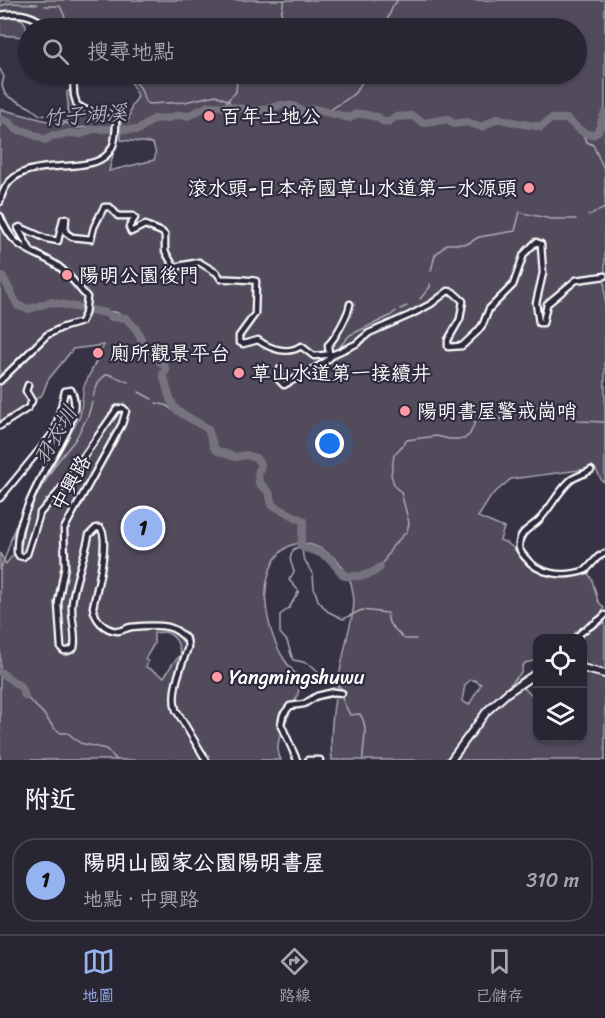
<!DOCTYPE html>
<html lang="zh-TW">
<head>
<meta charset="utf-8">
<style>
	:root { --surface:#292634; --page:#353240; --text:#f1f3f6; --muted:#a5a5ac; --line:#45434f; --accent:#95b2f1 }
	body { margin:0; font-family:Sriracha,"LXGW WenKai TC",sans-serif; background:var(--page); color:var(--text) }
	.controls { position:absolute; right:18px; bottom:18px; display:grid; overflow:hidden; border-radius:12px; box-shadow:0 2px 4px #0004 }
	.controls button { width:54px; height:54px; display:grid; place-items:center; padding:0; border:0; border-bottom:2px solid var(--line); background:var(--surface); color:var(--text); font:30px sans-serif }
	.you { position:absolute; left:330px; top:444px; width:21px; height:21px; margin:-15px; border:4px solid #fff; border-radius:50%; background:#1a73e8; box-shadow:0 0 0 9px #1a73e833 }
	.badge { display:grid; place-items:center; width:39px; height:39px; border-radius:50%; background:var(--accent); color:#111; font-size:20px; font-weight:700 }
	.pin { position:absolute; translate:-50% -50%; border:3px solid #fff; box-shadow:0 2px 6px #0006 }
	.list { margin:0; padding:0; list-style:none }
	h2 { display:flex; justify-content:space-between; align-items:center; height:78px; margin:0; padding:0 24px; font-size:26px }
	h2 small { font-size:20px; font-weight:400; color:var(--muted) }
	.list li { display:grid; grid-template-columns:39px 1fr auto; gap:18px; align-items:center; box-sizing:border-box; height:84px; margin:0 12px 12px; padding:0 12px; border:2px solid var(--line); border-radius:24px }
	.list b { display:block; font-size:22px; white-space:nowrap }
	.list p { margin:0; font-size:20px; white-space:nowrap; color:var(--muted) }
	.list em { font-size:20px; font-style:normal; color:var(--muted) }
	.icon { flex:none; width:33px; height:33px; fill:none; stroke:currentColor; stroke-width:2; stroke-linecap:round; stroke-linejoin:round }
	.map { position:relative; flex:none; width:605px; height:760px; overflow:hidden }
	.search { position:absolute; background:var(--surface); box-shadow:0 2px 4px #0004; left:18px; right:18px; top:18px; height:66px; display:flex; align-items:center; gap:15px; box-sizing:border-box; padding:0 21px; border-radius:33px; color:var(--muted); font-size:22px }
	.sheet { height:174px; background:var(--surface) }
	nav { display:flex; justify-content:space-around; align-items:center; box-sizing:border-box; height:84px; border-top:2px solid var(--line); background:var(--surface); font-size:16px; color:var(--muted) }
	nav a { display:grid; justify-items:center; gap:3px }
	nav .on { color:var(--accent) }
	.map>svg:first-child { display:block }
	.green { fill:#514c5c; stroke:#a8a6ae; stroke-width:1.5; fill-rule:evenodd }
	.lines { fill:none; stroke-linecap:round; stroke-linejoin:round }
	.stream { stroke:#adabb2; stroke-width:1.5 }
	.river { stroke:#76737f; stroke-width:8 }
	.minor-casing { stroke:#fff; stroke-width:9 }
	.major-casing { stroke:#fff; stroke-width:10 }
	.minor { stroke:#2f2a3d; stroke-width:4.5 }
	.major { stroke:#2f2a3d; stroke-width:6 }
	.poi-dot { fill:#ff9aa2; stroke:#2f2a3d; stroke-width:2 }
	.labels { text-anchor:middle; dominant-baseline:central; stroke-width:4.5; stroke-linejoin:round; paint-order:stroke }
	.poi-label { font-size:20px; fill:#fff; stroke:#2f2a3d; text-anchor:start }
	.street-label { font-size:20px; fill:#fff; stroke:#2f2a3d }
	.water-label { font-size:21px; font-style:italic; fill:#b4b2b9; stroke:#2f2a3d }
</style>
</head>
<body>
<div class="map">
<svg width="605" height="760" viewBox="0 0 605 760">
	<rect width="100%" height="100%" fill="#373345"/>
	<filter id="ink" filterUnits="userSpaceOnUse"><feTurbulence type="fractalNoise" baseFrequency=".0167" numOctaves="2"/><feDisplacementMap in="SourceGraphic" scale="12" xChannelSelector="R" yChannelSelector="G"/><feConvolveMatrix kernelMatrix="1 2 1 2 8 2 1 2 1" color-interpolation-filters="sRGB"/></filter>
	<g filter="url(#ink)">
		<path class="green" d="M0 0H605V482L602 481 595 468 511 479 492 495 478 517 504 528 500 540C510 543 515 550 522 558 543 581 560 575 588 573L592 580 598 601 604 608C600 619 579 628 570 638H538L537 660 525 663 522 667V672L483 712 447 760H332C328 720 339 677 347 638 350 623 356 609 353 593 352 583 347 572 340 564 336 558 329 554 323 550 283 527 263 568 266 603 267 621 274 644 284 659 289 667 296 673 300 681 300 707 268 738 281 760H0V553L6 564 22 543 26 516 80 416 84 386 104 345 73 349 48 380 42 395 0 423V109L63 125C72 117 67 103 67 92L72 89C72 125 98 104 114 120V151L109 171 154 160C157 155 155 147 152 143L121 140V119L128 122 132 105 138 97 127 74H576V28H71L68 23 63 21 48 22 23 11 0 12ZM165 632C178 637 178 644 181 655L173 663 164 677 146 667 148 662 145 659 154 644V633ZM470 680H474L481 684 469 705 462 701 465 685Z
			M0 17C16 16 31 17 25 37L0 35Z
			M605 622V760H453C474 732 493 706 522 686L530 694 537 691 538 738H582V672L586 670 583 656 582 638H580L581 636Z"/>
		<g class="lines">
			<path class="stream" d="M0 6 10 3 38 4
				M45 6H60L70 28
				M277 28 279 25 284 0
				M384 28 393 6 398 0
				M0 69 4 77 2 85 4 92 9 97 31 108 40 115 49 116 78 128 88 127 93 129
				M125 74C131 79 137 82 141 89 144 96 142 99 148 104L185 102 216 95 229 101 232 107
				M226 106 227 101 236 92 237 80 246 74
				M329 111C349 96 355 99 366 74
				M581 132 587 142 593 145 605 171
				M523 213 551 219H576
				M591 214 605 208
				M588 215H589
				M431 271 435 255 447 244H467L479 237 515 231 520 212
				M420 299 430 287V284
				M400 309 407 306
				M106 313C112 310 121 313 126 318
				M336 351 350 335 390 316 396 311
				M139 392 152 399
				M93 397C96 387 98 379 108 374L128 382
				M156 403C159 404 162 404 165 405 173 408 172 415 184 414
				M43 485 55 465 75 440 88 416 92 402
				M302 545 294 549C287 561 292 562 294 572L289 580 299 591 289 608 280 615V633L287 641 293 660C306 662 316 665 320 677L337 683 342 690
				M302 547 303 557 313 575 314 588 318 600 327 611 343 619 362 610 387 613 389 623 402 637 405 639H416
				M383 563 392 547 407 531 409 523 401 492 395 487 391 475 394 455 407 440 436 436 449 439H464L470 434 475 422C485 418 496 421 507 418L511 410 523 404H535L542 409 570 413 579 421 605 422
				M0 570C9 551 12 529 23 510
				M343 695 342 699 350 715 360 714C370 730 362 743 363 760
				M25 696 42 712 54 728 61 733H68L80 743 106 749 117 760"/>
			<path class="river" d="M0 119 10 123 15 129 28 132 45 140 53 135C61 137 65 133 72 133 75 133 78 135 81 134 86 133 90 129 94 129 109 128 123 129 138 130L154 119 169 118 179 115 188 116 208 106 232 107 256 111 282 105 294 106 303 112 314 109 350 118C359 109 367 117 378 117L382 121 388 122 395 117 412 116 424 123 448 119 454 124 467 122 482 127 498 118C512 123 526 124 541 127L551 119H567C573 124 589 141 597 132 601 127 602 117 605 113
				M0 275 3 277 18 306 30 309 50 302 106 313 111 317 126 318 137 330 146 350 164 365 166 370 163 374C167 386 169 404 178 411
				M181 413 208 429 214 448 218 451 235 457 246 455 256 458 261 465 258 474 259 483 269 492 272 505 304 521 301 544 302 547 320 553 330 559 344 576C356 577 372 576 380 567
				M0 672 21 687 25 696"/>
			<defs>
				<path id="minor" d="M0 15C20 12 34 14 48 28
					M0 202C12 139 108 192 115 137 116 129 117 121 115 113L86 110 77 105 74 95 73 74
					M0 216C15 253 29 247 58 266 69 274 78 287 87 297L85 314 81 322 61 328 47 335 0 381
					M66 218 65 232 72 237 91 239 94 227 104 207H110L118 216H133L135 218 129 227 131 232 145 225 162 232 165 235V251L174 267 199 262 217 273 221 279C225 278 252 280 256 281L255 314 239 336V342L243 344 258 340C270 349 288 355 301 346L314 356 334 354 356 344 369 333 410 315 431 304 448 291 453 292 463 301 460 319 448 340V347L462 346 478 331 483 324 489 309 513 285 524 254 536 242 541 244 543 273 536 303 539 323H543L547 304 576 280 605 276
					M31 251 18 228 20 227 47 239 58 241 63 219 66 218
					M329 354 328 345C335 339 349 313 350 304
					M280 369 279 380 284 385 324 363 334 354
					M0 426 28 408 32 401 26 391 28 385
					M591 470C585 474 576 476 571 480 558 491 551 508 539 520 531 528 520 531 519 544 518 549 521 552 524 556 538 575 564 578 586 570L598 557 605 553
					M0 498 55 431 65 391 71 390C84 413 57 448 46 468 37 485 27 505 21 524 18 532 17 543 17 552L19 556 23 557 27 554 40 513 58 493 117 409 123 408 126 411 122 424 64 529 65 566 58 603 61 648 64 651H68L74 648C77 634 71 620 72 605 73 584 85 557 89 535L96 528H100C111 538 96 591 93 607 95 620 104 630 118 631 122 631 126 628 131 627 142 626 158 625 168 627 177 629 182 634 187 640L188 647C182 666 170 690 176 710L206 760
					M576 638C584 627 596 625 605 615
					M297 760 281 724 283 715 290 706 304 704 317 696 334 692 342 693
					M308 760H320"/>
				<path id="major" d="M582 668 605 674
					M451 760 487 711 507 693 538 672"/>
			</defs>
			<use href="#minor" class="minor-casing"/>
			<use href="#major" class="major-casing"/>
			<use href="#minor" class="minor"/>
			<use href="#major" class="major"/>
		</g>
	</g>
	<g class="poi-dot">
		<circle cx="209" cy="116" r="6"/>
		<circle cx="529" cy="188" r="6"/>
		<circle cx="67" cy="275" r="6"/>
		<circle cx="98" cy="353" r="6"/>
		<circle cx="239" cy="373" r="6"/>
		<circle cx="405" cy="411" r="6"/>
		<circle cx="217" cy="677" r="6"/>
	</g>
	<g class="labels">
		<g class="poi-label">
			<text x="221" y="116">百年土地公</text>
			<text x="517" y="188" text-anchor="end">滾水頭-日本帝國草山水道第一水源頭</text>
			<text x="79" y="275">陽明公園後門</text>
			<text x="110" y="353">廁所觀景平台</text>
			<text x="251" y="373">草山水道第一接續井</text>
			<text x="417" y="411">陽明書屋警戒崗哨</text>
			<text x="229" y="677">Yangmingshuwu</text>
		</g>
		<g class="street-label">
			<text transform="translate(71 483) rotate(-61)">中興路</text>
		</g>
		<g class="water-label">
			<text transform="translate(85 115) rotate(-4)">竹子湖溪</text>
			<text transform="translate(55 436) rotate(-60)">羽衣圳</text>
		</g>
	</g>
</svg>
<div class="controls">
<button><svg class="icon" aria-label="locate" viewBox="0 0 24 24"><circle cx="12" cy="12" r="6"/><path d="M12 2v4M12 18v4M2 12h4M18 12h4"/></svg></button>
<button><svg class="icon" aria-label="layers" viewBox="0 0 24 24"><path d="M12 4l9 5-9 5-9-5zM3 14l9 5 9-5"/></svg></button>
</div>
<div class="you"></div>
<div class="pin badge" style="left:143px;top:528px">1</div>
<div class="search"><svg class="icon" aria-label="search" viewBox="0 0 24 24"><circle cx="10" cy="10" r="6"/><path d="M15 15l6 6"/></svg>搜尋地點</div>
</div>
<section class="sheet">
<h2>附近<small></small></h2>
<ul class="list">
<li><span class="badge">1</span><div><b>陽明山國家公園陽明書屋</b><p>地點 · 中興路</p></div><em>310 m</em></li>
</ul>
</section>
<nav>
<a class="on"><svg class="icon" aria-label="map" viewBox="0 0 24 24"><path d="M3 6l6-2 6 2 6-2v14l-6 2-6-2-6 2zM9 4v14M15 6v14"/></svg>地圖</a>
<a><svg class="icon" aria-label="directions" viewBox="0 0 24 24"><path d="M12 3l9 9-9 9-9-9zM9 14v-3h6M13 9l2 2-2 2"/></svg>路線</a>
<a><svg class="icon" aria-label="saved" viewBox="0 0 24 24"><path d="M7 4h10v16l-5-4-5 4z"/></svg>已儲存</a>
</nav>
</body>
</html>
